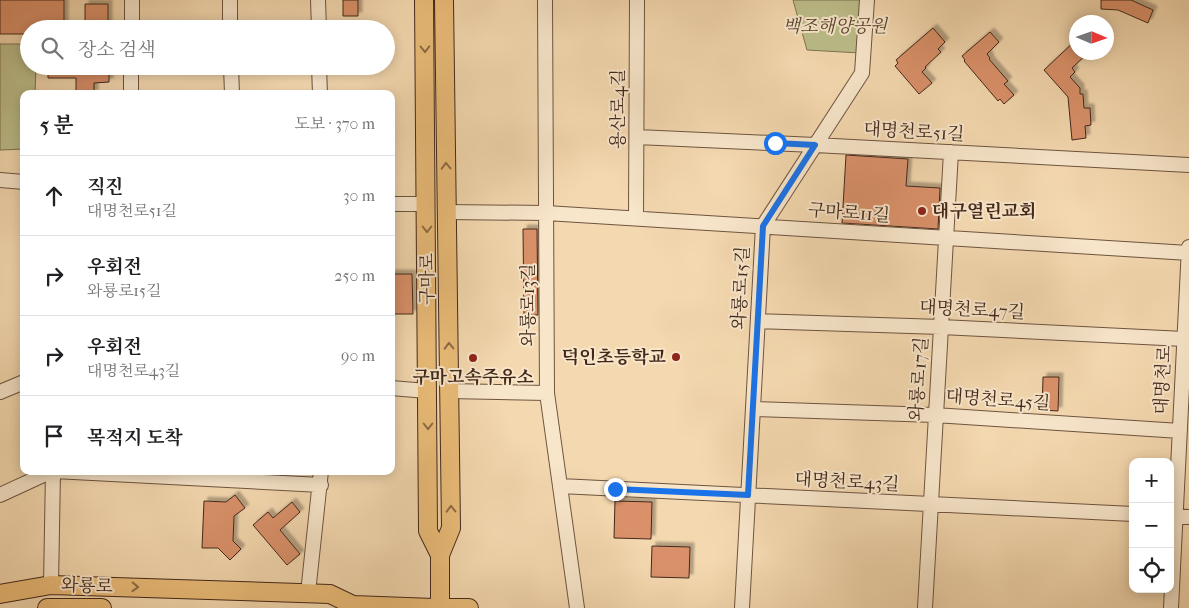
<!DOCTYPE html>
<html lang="ko">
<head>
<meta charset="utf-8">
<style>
	:root { --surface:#fff; --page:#f2f2f2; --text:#202124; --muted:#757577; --line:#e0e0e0 }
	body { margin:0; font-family:"IM FELL French Canon","Noto Serif KR",serif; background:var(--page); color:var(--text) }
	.controls { position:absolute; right:15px; bottom:15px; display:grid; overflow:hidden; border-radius:10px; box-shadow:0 2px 12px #0003 }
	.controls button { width:45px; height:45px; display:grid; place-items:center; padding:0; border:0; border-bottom:1px solid var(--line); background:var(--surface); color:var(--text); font:25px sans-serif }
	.compass { position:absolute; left:1069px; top:15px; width:45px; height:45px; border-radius:50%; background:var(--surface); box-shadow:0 2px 12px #0003; rotate:92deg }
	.stop { position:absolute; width:15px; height:15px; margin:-11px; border:4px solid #1a73e8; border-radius:50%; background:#fff }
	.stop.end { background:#1a73e8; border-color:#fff; box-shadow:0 1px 5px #0008 }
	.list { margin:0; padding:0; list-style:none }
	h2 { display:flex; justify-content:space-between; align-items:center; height:65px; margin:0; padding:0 20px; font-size:21px }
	h2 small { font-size:16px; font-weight:400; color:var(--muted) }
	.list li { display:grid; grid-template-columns:32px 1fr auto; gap:15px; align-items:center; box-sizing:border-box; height:80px; padding:0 20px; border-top:1px solid var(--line) }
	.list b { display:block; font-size:19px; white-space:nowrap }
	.list p { margin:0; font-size:16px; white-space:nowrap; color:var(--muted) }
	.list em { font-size:16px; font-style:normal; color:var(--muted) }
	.icon { flex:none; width:28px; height:28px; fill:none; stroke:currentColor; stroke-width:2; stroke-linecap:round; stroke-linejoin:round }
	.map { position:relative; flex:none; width:1189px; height:608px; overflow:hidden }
	.search { position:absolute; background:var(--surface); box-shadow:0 2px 12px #0003; left:20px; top:20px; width:375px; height:55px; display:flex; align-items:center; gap:12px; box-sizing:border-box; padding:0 18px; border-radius:28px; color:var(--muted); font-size:19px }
	.panel { position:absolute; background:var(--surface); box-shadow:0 2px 12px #0003; left:20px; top:90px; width:375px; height:385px; border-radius:10px }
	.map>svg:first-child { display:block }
	.green { fill:#bcbe8a; stroke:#7f7352 }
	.building { fill:#da916b; stroke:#42281b; filter:url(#shadow) }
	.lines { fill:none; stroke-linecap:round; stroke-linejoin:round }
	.minor-casing { stroke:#6e5440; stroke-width:16 }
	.major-casing { stroke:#42281b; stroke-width:20 }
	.minor { stroke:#f8e6cb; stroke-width:14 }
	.major { stroke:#eabc78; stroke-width:18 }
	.oneway { stroke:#8e6b45 }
	.route { stroke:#1a73e8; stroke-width:6 }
	.poi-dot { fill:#8f2418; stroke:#f8e6cb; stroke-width:2 }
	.labels { text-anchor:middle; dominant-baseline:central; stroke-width:4; stroke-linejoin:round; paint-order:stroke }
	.park-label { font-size:18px; font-style:italic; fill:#5a4631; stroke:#f8e6cb }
	.street-label { font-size:18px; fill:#42281b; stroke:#f8e6cb }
	.poi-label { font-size:18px; font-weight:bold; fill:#42281b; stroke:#f8e6cb; text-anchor:start }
</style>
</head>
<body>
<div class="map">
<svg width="1189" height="608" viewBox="0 0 1189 608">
	<defs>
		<filter id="shadow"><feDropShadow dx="4" dy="-4" stdDeviation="1" flood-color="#0004"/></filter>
	</defs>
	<rect width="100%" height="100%" fill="#f4d8af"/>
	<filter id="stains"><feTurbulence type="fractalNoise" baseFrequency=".004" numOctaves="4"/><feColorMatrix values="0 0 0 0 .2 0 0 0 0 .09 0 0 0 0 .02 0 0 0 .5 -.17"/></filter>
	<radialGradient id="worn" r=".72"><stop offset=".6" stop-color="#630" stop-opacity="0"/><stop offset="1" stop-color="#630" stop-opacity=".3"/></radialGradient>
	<path class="green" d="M793 0H863L860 53 807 50Z
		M0 44H29V66H36L35 94H24V149L0 150Z"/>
	<path class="building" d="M0 0H64V29H29V34H0Z
		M343 0H358V16H343Z
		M1101 0H1131L1153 10 1148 23 1118 10 1101 9Z
		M85 4H108V29H85Z
		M933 28 945 42 938 49 941 52 925 67 926 68 922 72 932 83 919 94 895 66 898 63 896 60Z
		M990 32 999 42 987 54 990 58 989 59 1008 81 1004 84 1014 95 1004 104 1000 99 998 101 964 61 965 60 962 56Z
		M1076 40V52H1089L1072 68 1075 72 1070 77 1080 88V94H1083L1084 108H1090L1091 125 1085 126 1086 138 1072 140 1068 97 1044 70Z
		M48 66H109V82L94 83V94H76V78H48Z
		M846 155 908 159 906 186 940 188 938 229 842 223Z
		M523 229H537L538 315H524Z
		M391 274H412L413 314H391Z
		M1043 377H1059L1058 411 1042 410Z
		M235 495 245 508 234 516 233 541 241 549 230 560 218 548H202L204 501 226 502Z
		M615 501 652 502 651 539 614 538Z
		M292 502 300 512 280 530 300 554 287 565 253 525 268 512 273 518Z
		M652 546 690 547 689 578 651 577Z"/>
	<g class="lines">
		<defs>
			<path id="minor" d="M230 0V29
				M318 0 319 29
				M545 0 547 393 577 608
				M132 29V0
				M231 66 232 94
				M319 66 320 94
				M131 94V66
				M637 137 815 145 1189 165
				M0 180 24 182
				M391 204H427
				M446 212 546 213 1189 253
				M636 218 637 0
				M758 321 941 327 1184 339
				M391 388 427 391
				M449 391 547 393
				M0 392 24 382
				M753 409 935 415 1180 431
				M54 471 321 485
				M560 486 1133 514
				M0 495 52 471
				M1170 516 1189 517
				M51 585 53 471
				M308 593 321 471
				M742 608 763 226 862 73 867 0
				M925 608 951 152
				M1171 608 1189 247"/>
			<path id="major" d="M424 0 428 531 440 555
				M0 594 51 585 330 594 353 605 434 608
				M47 608H102
				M440 608V555L451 528 444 0
				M444 608H469"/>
		</defs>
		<use href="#minor" class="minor-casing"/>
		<use href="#major" class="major-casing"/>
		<use href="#minor" class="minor"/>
		<use href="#major" class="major"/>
	</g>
	<defs><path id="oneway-chevron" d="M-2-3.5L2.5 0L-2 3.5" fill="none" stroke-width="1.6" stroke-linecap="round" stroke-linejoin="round" transform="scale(1.25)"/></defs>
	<g class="oneway">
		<use href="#oneway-chevron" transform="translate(425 49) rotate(89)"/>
		<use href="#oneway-chevron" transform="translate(446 166) rotate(-91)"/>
		<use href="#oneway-chevron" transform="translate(427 229) rotate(90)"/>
		<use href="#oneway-chevron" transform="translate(449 346) rotate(-91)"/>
		<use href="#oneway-chevron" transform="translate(428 426) rotate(90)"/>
		<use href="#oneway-chevron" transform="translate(451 509) rotate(-91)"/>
		<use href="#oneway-chevron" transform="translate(135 587) rotate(2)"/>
	</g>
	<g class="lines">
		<path class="route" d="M615 489 748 495 763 226 815 145 775 143"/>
	</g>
	<g class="poi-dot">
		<circle cx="922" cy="211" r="5"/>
		<circle cx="676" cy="357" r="5"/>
		<circle cx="473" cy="358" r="5"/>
	</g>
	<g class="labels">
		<g class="park-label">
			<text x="835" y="26">백조해양공원</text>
		</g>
		<g class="street-label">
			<text transform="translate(618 109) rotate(-90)">용산로4길</text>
			<text transform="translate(914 132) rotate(3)">대명천로51길</text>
			<text transform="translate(849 213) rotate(4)">구마로11길</text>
			<text transform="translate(427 279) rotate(-90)">구마로</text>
			<text transform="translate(741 288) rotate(-87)">와룡로15길</text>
			<text transform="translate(528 305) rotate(-90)">와룡로13길</text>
			<text transform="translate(972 310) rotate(3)">대명천로47길</text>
			<text transform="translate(919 379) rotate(-86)">와룡로17길</text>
			<text transform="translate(1163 380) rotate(-87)">대명천로</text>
			<text transform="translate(998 400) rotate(4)">대명천로45길</text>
			<text transform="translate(847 482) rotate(3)">대명천로43길</text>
			<text transform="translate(87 586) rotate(2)">와룡로</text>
		</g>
		<g class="poi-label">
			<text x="932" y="211">대구열린교회</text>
			<text x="666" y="357" text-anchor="end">덕인초등학교</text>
			<text x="473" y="377" text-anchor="middle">구마고속주유소</text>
		</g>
	</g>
	<rect width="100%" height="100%" filter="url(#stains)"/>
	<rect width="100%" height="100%" fill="url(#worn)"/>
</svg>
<div class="controls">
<button>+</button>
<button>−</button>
<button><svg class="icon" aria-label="locate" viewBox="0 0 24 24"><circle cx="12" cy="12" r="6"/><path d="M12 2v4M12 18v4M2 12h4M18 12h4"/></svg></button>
</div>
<svg class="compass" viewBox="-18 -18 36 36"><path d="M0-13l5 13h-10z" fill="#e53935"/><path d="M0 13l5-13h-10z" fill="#757577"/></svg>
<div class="stop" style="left:775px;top:143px"></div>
<div class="stop end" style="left:615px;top:489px"></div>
<div class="search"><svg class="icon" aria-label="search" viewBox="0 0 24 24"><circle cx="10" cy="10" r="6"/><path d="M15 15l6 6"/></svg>장소 검색</div>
<section class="panel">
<h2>5 분<small>도보 · 370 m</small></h2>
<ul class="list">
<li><svg class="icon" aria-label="ahead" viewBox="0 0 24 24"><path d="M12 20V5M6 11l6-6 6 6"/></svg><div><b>직진</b><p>대명천로51길</p></div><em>30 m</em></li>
<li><svg class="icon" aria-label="right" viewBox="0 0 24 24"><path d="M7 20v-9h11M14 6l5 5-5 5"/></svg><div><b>우회전</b><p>와룡로15길</p></div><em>250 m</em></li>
<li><svg class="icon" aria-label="right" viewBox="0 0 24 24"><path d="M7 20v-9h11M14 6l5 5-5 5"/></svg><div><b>우회전</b><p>대명천로43길</p></div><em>90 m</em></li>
<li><svg class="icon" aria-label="arrive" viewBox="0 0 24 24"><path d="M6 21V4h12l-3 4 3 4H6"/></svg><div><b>목적지 도착</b></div></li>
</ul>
</section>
</div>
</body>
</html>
